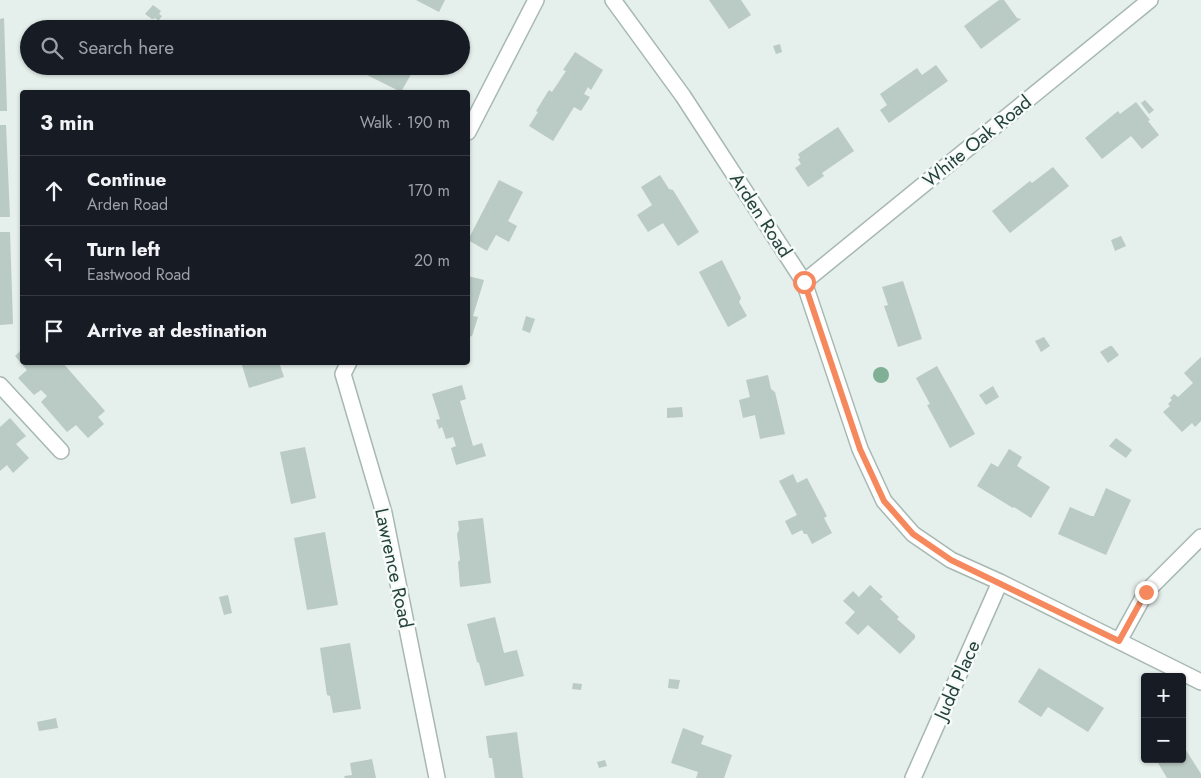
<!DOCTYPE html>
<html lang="en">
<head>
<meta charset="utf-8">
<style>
	:root { --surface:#171b24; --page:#242831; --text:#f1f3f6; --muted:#9ea1a6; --line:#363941 }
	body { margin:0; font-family:Jost,sans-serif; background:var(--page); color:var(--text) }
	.controls { position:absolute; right:15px; bottom:15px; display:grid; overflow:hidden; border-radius:5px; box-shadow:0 1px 4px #0004 }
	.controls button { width:45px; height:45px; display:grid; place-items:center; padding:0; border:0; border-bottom:1px solid var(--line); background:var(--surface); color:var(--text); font:25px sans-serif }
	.stop { position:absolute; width:15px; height:15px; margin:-11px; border:4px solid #f5895d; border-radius:50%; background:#fff }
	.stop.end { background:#f5895d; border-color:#fff; box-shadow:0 1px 5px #0008 }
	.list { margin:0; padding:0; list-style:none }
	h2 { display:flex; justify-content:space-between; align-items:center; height:65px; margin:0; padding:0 20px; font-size:21px }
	h2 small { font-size:16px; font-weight:400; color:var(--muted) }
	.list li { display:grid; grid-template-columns:32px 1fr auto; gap:15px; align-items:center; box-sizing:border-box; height:70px; padding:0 20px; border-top:1px solid var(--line) }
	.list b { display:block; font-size:19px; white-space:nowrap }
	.list p { margin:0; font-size:16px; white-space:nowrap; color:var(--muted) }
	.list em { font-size:16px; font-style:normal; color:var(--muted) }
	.icon { flex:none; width:28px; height:28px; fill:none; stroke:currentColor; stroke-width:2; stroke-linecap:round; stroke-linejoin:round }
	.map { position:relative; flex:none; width:1201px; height:778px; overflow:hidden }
	.search { position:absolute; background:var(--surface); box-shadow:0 1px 4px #0004; left:20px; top:20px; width:450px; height:55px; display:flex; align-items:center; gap:12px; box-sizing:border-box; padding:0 18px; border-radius:28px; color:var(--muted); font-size:19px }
	.panel { position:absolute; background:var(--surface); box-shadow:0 1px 4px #0004; left:20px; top:90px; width:450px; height:275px; border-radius:5px }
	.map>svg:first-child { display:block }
	.building { fill:#bacac4 }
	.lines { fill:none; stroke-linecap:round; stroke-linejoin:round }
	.minor-casing { stroke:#a7b8b3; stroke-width:18 }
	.minor { stroke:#fff; stroke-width:15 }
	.tree { fill:#7faf95 }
	.route { stroke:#f5895d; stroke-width:6 }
	.labels { text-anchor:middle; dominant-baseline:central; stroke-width:5; stroke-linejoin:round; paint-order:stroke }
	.street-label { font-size:19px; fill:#24423b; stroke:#f6fbf9 }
</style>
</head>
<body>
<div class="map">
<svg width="1201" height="778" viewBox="0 0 1201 778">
	<rect width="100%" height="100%" fill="#e5efeb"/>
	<path class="building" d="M416 0H445L439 12Z
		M709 0H741L751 15 729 29Z
		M999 0H1004L1017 18 1021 19 981 49 964 26Z
		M153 5 161 11 159 14 162 16 158 21 156 18 152 19 145 14Z
		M4 18 7 111H0V19Z
		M780 44 782 52 776 54 773 46Z
		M575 52 603 70 591 90 588 87 584 94 590 97 581 111 574 107 553 141 529 126 538 112 536 111 549 90 552 92 566 71 563 70Z
		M936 65 948 81 889 123 880 110 887 105 880 94 917 68 922 75Z
		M366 66H413L412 68 414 69 401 92 363 73Z
		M1145 100 1154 110 1149 114 1141 103Z
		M1136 102 1150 120 1148 121 1159 135 1142 149 1131 136 1102 159 1085 138 1118 111 1120 114Z
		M0 125H6L10 217H0Z
		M838 127 854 151 822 173 824 176 808 187 795 168 801 164 798 159 800 158 798 154Z
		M1053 167 1069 186 1010 233 992 211 1030 181 1032 183Z
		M660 175 669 189 673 190 699 232 678 246 663 223 648 232 637 215 652 205 641 187Z
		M499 180 523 192 508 221 517 226 509 242 496 235 487 251 468 240Z
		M0 232H10L13 324 0 325Z
		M1121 236 1126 246 1115 251 1111 240Z
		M722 260 741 298 739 302 747 316 728 327 699 272Z
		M468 276 484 280 473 316 478 317 472 336 468 337Z
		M903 281 922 339 898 347 884 306 888 305 882 287Z
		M526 316 535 319 530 333 522 330Z
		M1044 337 1050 346 1041 352 1035 341Z
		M1110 346H1112L1119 355 1108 363 1100 352Z
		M22 349V362H62L105 411 98 417 104 424 88 438 76 425 67 432 41 402 47 396 41 390 34 395 18 378 27 370 15 356Z
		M1201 357V421L1195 427 1192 423 1182 432 1163 412 1170 406 1168 404 1172 400 1170 398 1174 394 1178 397 1193 383 1184 373Z
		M241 362H279L284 377 249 388Z
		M937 366 975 434 950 448 927 405 930 404 916 378Z
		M768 375 771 389 775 392 785 434 760 439 755 415 743 418 739 400 750 397 746 380Z
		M462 385 466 399 460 401 473 446 482 443 486 456 456 465 451 448 456 446 453 437 446 439 442 427 439 429 436 420 440 419 432 394Z
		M993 386 999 397 986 405 979 395Z
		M682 407 683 417 667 418V408Z
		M10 418 26 436 16 444 29 458 13 473 7 465 0 471V427Z
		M1116 438 1132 450 1126 458 1109 446Z
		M305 447 316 498 291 504 280 452Z
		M1009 449 1022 457 1017 466 1050 487 1031 518 1014 507 1013 508 977 486 991 463 998 467Z
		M793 474 797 483 807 478 827 516 824 518 832 533 812 544 807 534H804L802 530 792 535 785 521 797 515 779 481Z
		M1106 488 1131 500 1106 555 1058 534 1070 507 1091 516H1094Z
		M483 518 491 583 460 587 458 562 460 560 457 534 459 530 458 521Z
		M325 532 338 605 307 610 294 538Z
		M870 585 883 597 880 599 899 617 897 619 915 635V638L900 654 868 625 858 635 845 623 855 612 843 601 853 591 859 597Z
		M228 595 232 613 224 615 219 597Z
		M495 617 504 653 517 650 524 676 485 686 479 663 477 662 467 624Z
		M350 643 361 709 333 713 330 696 327 695 320 648Z
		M1039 668 1104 708 1088 732 1048 707 1041 717 1018 702Z
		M669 679 680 680 678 689 668 688Z
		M573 683 582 684 581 690 572 689Z
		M56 718 58 728 39 731 37 722Z
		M683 728 704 736 701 744 732 755 724 778H696L698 772 671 763Z
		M517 732 523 778H495L492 758H489L486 736Z
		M1184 747 1201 774V778H1167L1158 763 1165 759H1182V749Z
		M372 759 376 778H345L344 776 352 775 350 763Z
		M605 760 607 766 599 768 597 762Z"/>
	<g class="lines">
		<defs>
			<path id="minor" d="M613 0 683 96 804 282 860 449 884 501 913 534 951 560 1000 582 1201 682
				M468 132 536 0
				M804 282 1150 0
				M349 362 343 374 384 513 437 778
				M0 385 61 451
				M1119 641 1146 592 1201 537
				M913 778 1000 582"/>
		</defs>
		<use href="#minor" class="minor-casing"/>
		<use href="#minor" class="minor"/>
	</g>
	<circle class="tree" cx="881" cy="375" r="8"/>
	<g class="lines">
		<path class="route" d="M804 282 860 449 884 501 913 534 951 560 1119 641 1146 592"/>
	</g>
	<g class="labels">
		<g class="street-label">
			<text transform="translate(977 141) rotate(-39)">White Oak Road</text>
			<text transform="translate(761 215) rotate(57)">Arden Road</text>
			<text transform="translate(394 568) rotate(78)">Lawrence Road</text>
			<text transform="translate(957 680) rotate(-66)">Judd Place</text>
		</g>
	</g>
</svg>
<div class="controls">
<button>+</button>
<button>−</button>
</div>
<div class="stop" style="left:804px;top:282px"></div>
<div class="stop end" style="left:1146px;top:592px"></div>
<div class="search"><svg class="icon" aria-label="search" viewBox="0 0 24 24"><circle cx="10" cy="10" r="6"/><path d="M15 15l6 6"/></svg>Search here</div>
<section class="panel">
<h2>3 min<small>Walk · 190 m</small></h2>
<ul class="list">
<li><svg class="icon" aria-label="ahead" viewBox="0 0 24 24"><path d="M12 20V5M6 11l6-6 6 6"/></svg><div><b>Continue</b><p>Arden Road</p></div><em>170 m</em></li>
<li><svg class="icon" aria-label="left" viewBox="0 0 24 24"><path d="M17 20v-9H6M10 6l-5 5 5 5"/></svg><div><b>Turn left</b><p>Eastwood Road</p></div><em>20 m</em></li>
<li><svg class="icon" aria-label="arrive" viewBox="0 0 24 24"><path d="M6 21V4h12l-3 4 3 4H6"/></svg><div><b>Arrive at destination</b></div></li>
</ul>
</section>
</div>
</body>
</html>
